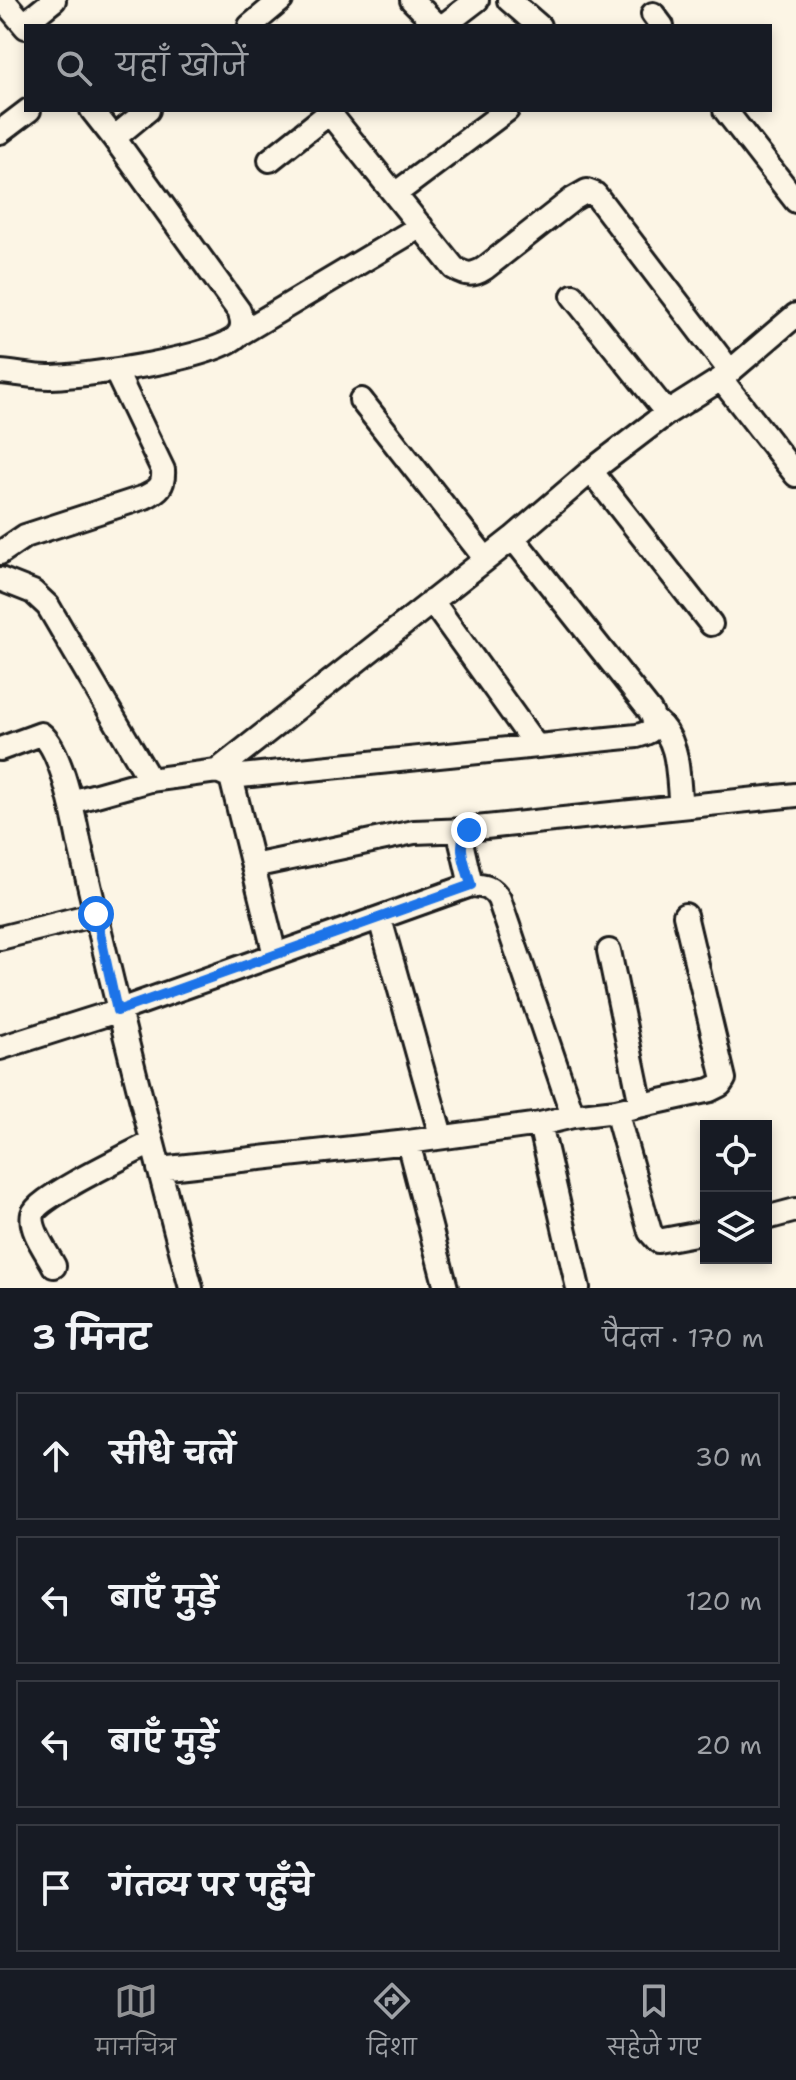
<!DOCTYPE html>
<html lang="hi">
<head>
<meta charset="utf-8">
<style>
	:root { --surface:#171b24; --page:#242831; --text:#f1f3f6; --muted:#9ea1a6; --line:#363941; --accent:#919294 }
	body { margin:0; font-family:"Shantell Sans","Playpen Sans Deva",sans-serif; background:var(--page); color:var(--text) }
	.controls { position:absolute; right:24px; bottom:24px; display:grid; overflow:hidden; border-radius:0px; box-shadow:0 4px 12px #0003 }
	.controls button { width:72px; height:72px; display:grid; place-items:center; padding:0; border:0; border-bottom:2px solid var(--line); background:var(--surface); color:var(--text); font:40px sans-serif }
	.stop { position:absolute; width:24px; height:24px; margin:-18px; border:6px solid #1a73e8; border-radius:50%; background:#fff }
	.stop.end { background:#1a73e8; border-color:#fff; box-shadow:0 2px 8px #0008 }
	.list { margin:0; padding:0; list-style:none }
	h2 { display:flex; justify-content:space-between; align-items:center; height:104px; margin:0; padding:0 32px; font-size:34px }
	h2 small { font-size:26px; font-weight:400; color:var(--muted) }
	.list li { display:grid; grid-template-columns:52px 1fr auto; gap:24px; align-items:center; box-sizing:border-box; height:128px; margin:0 16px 16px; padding:0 16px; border:2px solid var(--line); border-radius:0px }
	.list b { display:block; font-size:30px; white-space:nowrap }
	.list em { font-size:26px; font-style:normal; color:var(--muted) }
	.icon { flex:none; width:44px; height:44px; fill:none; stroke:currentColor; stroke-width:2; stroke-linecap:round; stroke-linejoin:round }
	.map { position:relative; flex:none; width:796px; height:1288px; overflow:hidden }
	.search { position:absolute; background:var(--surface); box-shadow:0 4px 12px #0003; left:24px; right:24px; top:24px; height:88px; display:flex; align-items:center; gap:20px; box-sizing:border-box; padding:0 28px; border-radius:0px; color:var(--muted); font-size:30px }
	.sheet { height:680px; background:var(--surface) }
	nav { display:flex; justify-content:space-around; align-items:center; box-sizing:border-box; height:112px; border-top:2px solid var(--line); background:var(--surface); font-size:22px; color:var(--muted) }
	nav a { display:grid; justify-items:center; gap:4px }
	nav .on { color:var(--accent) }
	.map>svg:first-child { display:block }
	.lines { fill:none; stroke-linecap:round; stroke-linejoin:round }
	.street-casing { stroke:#1c1c1c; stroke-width:28 }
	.street { stroke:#fcf5e5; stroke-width:22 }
	.route { stroke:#1a73e8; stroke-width:10 }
</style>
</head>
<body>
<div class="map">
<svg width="796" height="1288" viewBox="0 0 796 1288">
	<rect width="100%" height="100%" fill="#fcf5e5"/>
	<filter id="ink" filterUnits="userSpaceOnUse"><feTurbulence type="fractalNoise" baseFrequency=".0125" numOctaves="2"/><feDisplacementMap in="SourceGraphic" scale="16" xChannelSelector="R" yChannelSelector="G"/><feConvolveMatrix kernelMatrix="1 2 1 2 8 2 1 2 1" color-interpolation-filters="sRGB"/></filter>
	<g filter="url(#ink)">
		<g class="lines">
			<defs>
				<path id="street" d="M3 0 26 27
					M412 0 438 26
					M509 0 539 26
					M653 14 662 26
					M24 24 54 0
					M250 26 281 0
					M443 26 477 0
					M92 110 114 138 148 110
					M327 110 454 268C466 275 473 276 485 268L573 199 587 191 595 194 730 371
					M725 110 796 201
					M0 132 29 110
					M270 160 333 110
					M395 194 507 110
					M573 296 667 413
					M238 335 421 226
					M0 372C16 373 33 377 49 377 81 377 222 358 239 334 244 326 242 319 239 311L114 138
					M721 379 796 475
					M361 400 485 558
					M591 471 711 624
					M0 553 25 536 145 497C159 490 164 486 163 470L116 372
					M0 579 33 592 48 606 150 780
					M432 601 536 746
					M655 720C681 741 677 776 681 807
					M0 749 41 734C61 749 74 815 79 841 113 991 151 1140 191 1288
					M220 772 231 777 637 736C653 732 659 727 650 711L513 538
					M231 777 275 955 471 885 461 842 464 834 476 828 796 795
					M71 802 150 780 217 771 513 538 591 471 667 413 721 379 796 315
					M253 866 414 832 469 830
					M471 885C485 886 492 887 499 899L573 1116
					M380 919 441 1136
					M0 938 96 914
					M609 951 641 1105
					M0 1048 117 1011 275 955
					M616 1111 650 1232 658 1241 706 1232
					M540 1124 578 1288
					M408 1142 446 1288
					M159 1169 408 1142 540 1124 573 1116 616 1111 710 1090 720 1085 724 1079 685 915
					M766 1218 796 1210
					M54 1266C47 1252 29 1230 33 1214 37 1198 132 1153 151 1143"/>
			</defs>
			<use href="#street" class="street-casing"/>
			<use href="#street" class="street"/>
		</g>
	</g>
	<g class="lines" filter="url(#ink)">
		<path class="route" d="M96 914 117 1011 471 885C467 869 454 842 469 830"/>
	</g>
</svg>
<div class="controls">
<button><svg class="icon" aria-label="locate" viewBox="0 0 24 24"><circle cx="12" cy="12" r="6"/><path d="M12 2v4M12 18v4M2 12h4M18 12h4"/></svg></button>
<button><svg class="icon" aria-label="layers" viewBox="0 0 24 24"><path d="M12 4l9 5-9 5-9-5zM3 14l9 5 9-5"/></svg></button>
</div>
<div class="stop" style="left:96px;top:914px"></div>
<div class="stop end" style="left:469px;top:830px"></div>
<div class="search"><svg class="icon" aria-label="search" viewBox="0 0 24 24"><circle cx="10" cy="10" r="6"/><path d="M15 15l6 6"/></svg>यहाँ खोजें</div>
</div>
<section class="sheet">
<h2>3 मिनट<small>पैदल · 170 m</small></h2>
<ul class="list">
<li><svg class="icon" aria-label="ahead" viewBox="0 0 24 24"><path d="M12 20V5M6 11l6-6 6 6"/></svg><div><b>सीधे चलें</b></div><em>30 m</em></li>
<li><svg class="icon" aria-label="left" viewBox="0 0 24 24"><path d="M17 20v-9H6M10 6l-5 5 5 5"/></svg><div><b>बाएँ मुड़ें</b></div><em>120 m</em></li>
<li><svg class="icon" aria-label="left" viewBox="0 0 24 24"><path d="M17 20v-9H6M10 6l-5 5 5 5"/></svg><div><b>बाएँ मुड़ें</b></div><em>20 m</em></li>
<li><svg class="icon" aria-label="arrive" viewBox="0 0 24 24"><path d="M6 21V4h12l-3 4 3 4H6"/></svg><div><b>गंतव्य पर पहुँचे</b></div></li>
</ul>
</section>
<nav>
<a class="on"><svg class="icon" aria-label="map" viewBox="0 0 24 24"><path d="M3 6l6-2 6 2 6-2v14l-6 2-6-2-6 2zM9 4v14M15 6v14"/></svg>मानचित्र</a>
<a><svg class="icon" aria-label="directions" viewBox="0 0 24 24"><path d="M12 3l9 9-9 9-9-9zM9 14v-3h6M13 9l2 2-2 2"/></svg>दिशा</a>
<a><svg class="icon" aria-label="saved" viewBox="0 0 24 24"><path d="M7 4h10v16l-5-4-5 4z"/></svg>सहेजे गए</a>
</nav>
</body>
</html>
